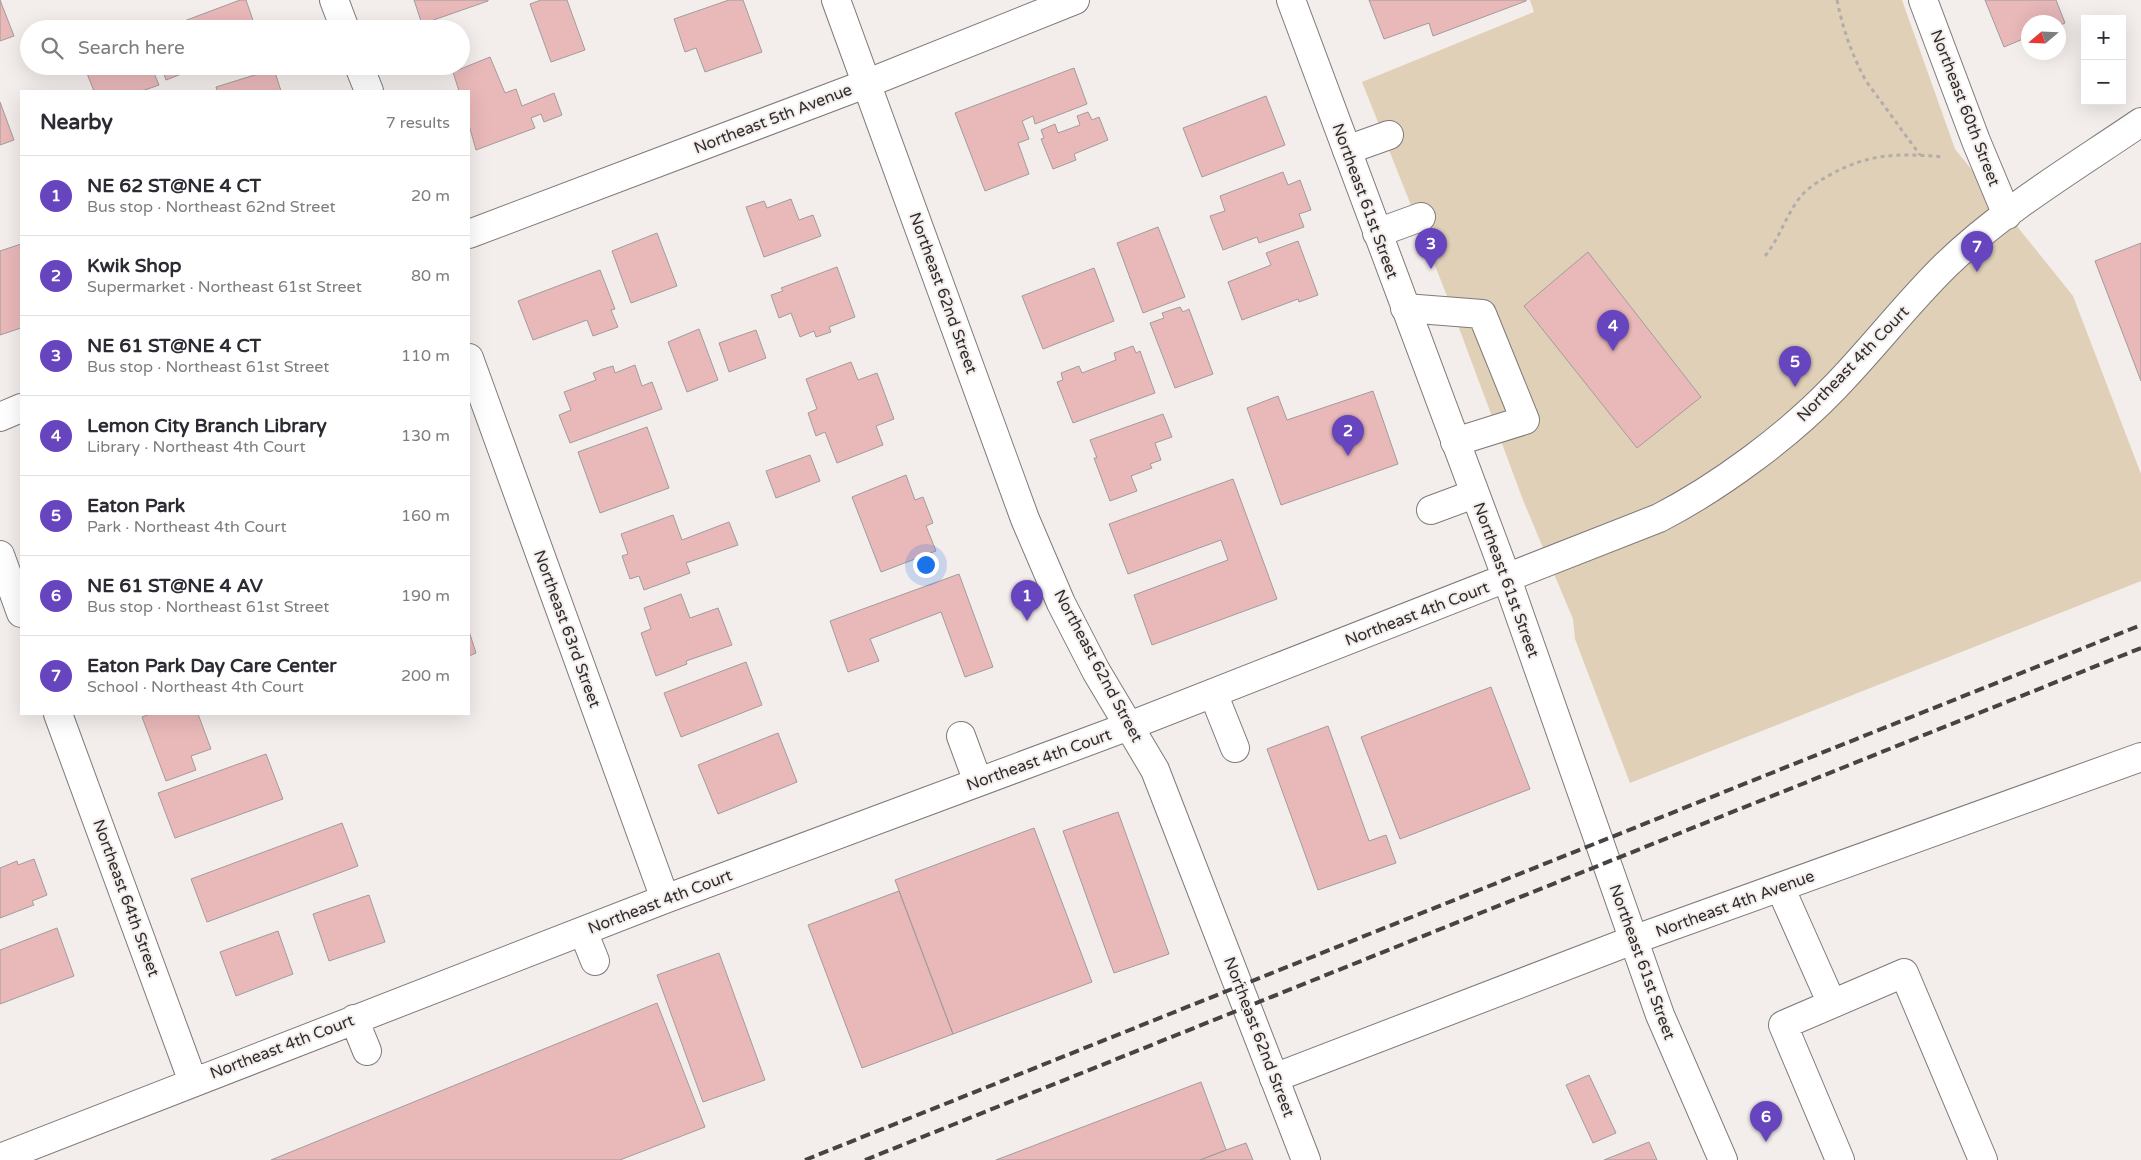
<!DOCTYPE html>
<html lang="en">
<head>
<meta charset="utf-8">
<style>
	:root { --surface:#fff; --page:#f2f2f3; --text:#2b2b33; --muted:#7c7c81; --line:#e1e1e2; --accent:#6645be }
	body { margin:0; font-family:"Varela Round",sans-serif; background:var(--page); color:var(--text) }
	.controls { position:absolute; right:15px; top:15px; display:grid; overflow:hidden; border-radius:0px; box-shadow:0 5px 20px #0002 }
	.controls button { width:45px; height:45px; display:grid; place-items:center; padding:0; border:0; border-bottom:1px solid var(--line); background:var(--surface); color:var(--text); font:25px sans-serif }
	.compass { position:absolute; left:2021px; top:15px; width:45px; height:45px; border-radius:50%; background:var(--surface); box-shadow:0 5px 20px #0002; rotate:251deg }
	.you { position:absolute; left:925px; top:564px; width:18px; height:18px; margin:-12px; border:4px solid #fff; border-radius:50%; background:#1a73e8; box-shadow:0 0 0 8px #1a73e833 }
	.badge { display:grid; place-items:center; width:32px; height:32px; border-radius:50%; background:var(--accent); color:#fff; font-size:16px; font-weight:700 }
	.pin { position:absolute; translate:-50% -41px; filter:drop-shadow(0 1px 2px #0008) }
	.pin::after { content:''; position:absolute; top:26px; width:18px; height:15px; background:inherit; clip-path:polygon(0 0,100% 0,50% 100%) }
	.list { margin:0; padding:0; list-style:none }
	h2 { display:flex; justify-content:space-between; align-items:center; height:65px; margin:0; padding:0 20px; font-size:21px }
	h2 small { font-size:16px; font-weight:400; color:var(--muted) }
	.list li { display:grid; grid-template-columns:32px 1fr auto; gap:15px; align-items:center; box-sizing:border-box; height:80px; padding:0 20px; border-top:1px solid var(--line) }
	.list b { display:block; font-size:19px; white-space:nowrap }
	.list p { margin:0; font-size:16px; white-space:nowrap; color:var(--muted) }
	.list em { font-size:16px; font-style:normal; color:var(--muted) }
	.icon { flex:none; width:28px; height:28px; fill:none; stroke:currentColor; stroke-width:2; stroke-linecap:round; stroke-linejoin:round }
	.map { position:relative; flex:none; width:2141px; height:1160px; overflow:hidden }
	.search { position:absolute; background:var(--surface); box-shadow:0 5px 20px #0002; left:20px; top:20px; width:450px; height:55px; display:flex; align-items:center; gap:12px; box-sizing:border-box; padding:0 18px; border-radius:28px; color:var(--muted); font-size:19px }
	.panel { position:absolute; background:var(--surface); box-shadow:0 5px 20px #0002; left:20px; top:90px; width:450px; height:625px; border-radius:0px }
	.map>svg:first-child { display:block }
	.green { fill:#dfd0b7 }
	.building { fill:#e9b8b9; stroke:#a29c9c }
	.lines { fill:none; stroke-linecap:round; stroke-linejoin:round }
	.minor-casing { stroke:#7f7a78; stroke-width:30 }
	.major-casing { stroke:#7f7a78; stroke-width:30 }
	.path { stroke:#b2adab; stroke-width:3; stroke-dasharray:4 4; stroke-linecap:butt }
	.minor { stroke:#fff; stroke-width:28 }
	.major { stroke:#fff; stroke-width:28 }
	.rail { stroke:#464342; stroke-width:4; stroke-dasharray:10 5; stroke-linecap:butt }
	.labels { text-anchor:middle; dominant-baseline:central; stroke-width:4; stroke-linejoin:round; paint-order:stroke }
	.street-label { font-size:16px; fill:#2f2d2c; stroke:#f3edeb }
</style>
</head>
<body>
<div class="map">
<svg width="2141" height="1160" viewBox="0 0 2141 1160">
	<rect width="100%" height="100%" fill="#f3edeb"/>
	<path class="green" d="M1530 0H1902L1955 149 2073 296 2141 474V581L1630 783 1575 639 1573 619 1523 500 1449 301 1362 82 1534 12Z"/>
	<path class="building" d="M0 0 14 36 0 41Z
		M240 0H246L256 29H163Z
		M414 0H488V1L422 24Z
		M541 0H567L585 50 551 62 530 4Z
		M729 0H743L762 52 705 72 696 48 685 52 674 19Z
		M1369 0H1526V1L1433 36 1429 23 1384 39Z
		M1985 0H2056L2065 23 2058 26V22H2028V37L2004 47Z
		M490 57 505 93 516 89 522 106 554 93 562 115 544 122 541 114 531 118 535 128 476 150 469 125V91H459L453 72Z
		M84 66H151L159 85 142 91H94Z
		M161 66H202L166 80Z
		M1074 68 1087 104 1035 124 1033 116 1022 121 1029 139 1018 143 1029 174 985 191 955 113Z
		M274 69 281 91H217L216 87Z
		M1266 96 1285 145 1202 177 1183 128Z
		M0 102 14 140 0 145Z
		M1088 112 1092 120 1099 117 1108 140 1074 154 1076 160 1053 169 1041 139 1044 138 1041 130 1055 124 1058 133 1080 125 1077 116Z
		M1283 172 1288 185 1300 180 1311 210 1299 214 1304 227 1259 243 1257 237 1223 250 1210 216 1225 211 1220 196Z
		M791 199 799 220 813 215 821 236 764 257 746 207 764 201 767 208Z
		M1158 227 1185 297 1143 313 1117 243Z
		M657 233 677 286 631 303 612 251Z
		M1298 241 1318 295 1299 302 1298 299 1242 320 1228 282 1271 265 1266 253Z
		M2141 243V381L2095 261Z
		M21 244V328L0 335V251Z
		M1588 252 1701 397 1637 448 1524 306Z
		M837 267 855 317 829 327 831 332 816 337 814 331 800 337 791 313 779 318 771 295 783 291 781 288Z
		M1094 268 1114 321 1043 349 1022 296Z
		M600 270 615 309 611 310 618 327 593 336 587 320 533 340 518 301Z
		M1180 307 1183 312 1189 309 1213 374 1175 388 1150 323 1164 318 1162 313Z
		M699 329 718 380 687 392 668 342Z
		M756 330 766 358 729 372 719 343Z
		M1133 346 1136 353 1140 351 1155 393 1073 423 1057 382 1063 380 1061 373 1079 366 1082 373 1116 360 1114 353Z
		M851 362 858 380 877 373 894 419 876 426 883 445 837 463 825 432 816 436 808 413 817 409 806 379Z
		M635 365 642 386 652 382 662 409 570 443 559 415 571 410 564 392 596 380 593 373 603 369 613 366 615 373Z
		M1373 391 1398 464 1281 505 1247 408 1278 396 1287 420Z
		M1163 414 1172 437 1155 443 1161 460 1150 464 1152 468 1131 476 1137 491 1110 501 1094 458H1097L1090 440Z
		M647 427 669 488 600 513 578 452Z
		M810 455 820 481 776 498 766 471Z
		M906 475 915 500 923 497 933 523 926 526 936 551 881 572 852 497Z
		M1233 479 1277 599 1152 645 1134 595 1228 560 1221 540 1128 574 1109 524Z
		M673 515 682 540 729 522 738 545 686 563 690 573 644 590 639 576 630 579 622 556 628 554 621 534Z
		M959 574 993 667 965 677 941 612 870 639 879 661 848 672 830 621Z
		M681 594 690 618 718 608 732 645 686 661 687 664 656 676 641 633 651 629 644 608Z
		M469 631 476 653 469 656Z
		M746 662 762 705 681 737 664 693Z
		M1491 687 1530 789 1400 839 1361 737Z
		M150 714H198L211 749 191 756 196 770 166 781 142 717Z
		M1328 726 1369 841 1386 835 1396 863 1318 890 1267 749Z
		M778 733 797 782 718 814 698 765Z
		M266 754 283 799 175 838 158 793Z
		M1118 812 1169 954 1114 973 1063 831Z
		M342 823 358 866 207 922 191 879Z
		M1034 828 1092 982 953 1034 895 880Z
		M34 859 47 895 32 901 34 905 0 918V868L17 861 18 865Z
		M899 891 953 1034 862 1068 808 925Z
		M369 895 385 942 329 961 313 914Z
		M57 928 74 976 0 1004V950Z
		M278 931 293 974 236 996 220 952Z
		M719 953 765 1080 703 1102 657 975Z
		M657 1003 705 1127 620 1160H271Z
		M1589 1075 1616 1133 1593 1143 1566 1085Z
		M1201 1082 1226 1150 1200 1160H996Z
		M1649 1142 1657 1160H1604Z
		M1246 1143 1253 1160H1200L1226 1150Z"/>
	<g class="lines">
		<defs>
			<path id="minor" d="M334 0 345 29
				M1923 0 1976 141 2007 215
				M359 66 369 91
				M1347 150 1389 135
				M1377 233 1421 217
				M469 234 868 83 1075 0
				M1405 308 1482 314 1525 420 1455 442
				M469 358 665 899
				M0 417 21 408
				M1431 510 1474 494
				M0 555 21 613
				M1213 693 1235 748
				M58 714 193 1082
				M961 736 978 782
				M1780 887 1832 1004
				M583 931 595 961
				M354 1019 367 1051
				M1274 1078 1633 940 2141 757
				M0 1158 665 899 1129 726 1659 518C1719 487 1788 436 1834 388 1873 348 1907 303 1946 265 2004 209 2075 167 2141 122
				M1840 1160 1783 1025 1904 973 1983 1160"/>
			<path id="major" d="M836 0 1025 519 1061 603 1096 671 1155 770 1306 1160
				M1291 0 1507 579 1660 1015 1723 1160"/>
		</defs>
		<use href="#minor" class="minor-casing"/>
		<use href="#major" class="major-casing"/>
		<path class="path" d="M1837 0C1843 30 1852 55 1866 81L1920 155
			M1765 256C1779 239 1785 218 1798 200 1806 189 1817 182 1828 176 1868 153 1899 153 1944 157"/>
		<use href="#minor" class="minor"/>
		<use href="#major" class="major"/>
		<path class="rail" d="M805 1160 2141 625
			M865 1160 2141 648"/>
	</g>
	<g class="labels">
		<g class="street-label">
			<text transform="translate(1965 108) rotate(69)">Northeast 60th Street</text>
			<text transform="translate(773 119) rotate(-21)">Northeast 5th Avenue</text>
			<text transform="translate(1365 201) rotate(70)">Northeast 61st Street</text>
			<text transform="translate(943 293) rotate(70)">Northeast 62nd Street</text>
			<text transform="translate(1853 364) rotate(-46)">Northeast 4th Court</text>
			<text transform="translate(1506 580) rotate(70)">Northeast 61st Street</text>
			<text transform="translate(1417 614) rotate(-21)">Northeast 4th Court</text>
			<text transform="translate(567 629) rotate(70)">Northeast 63rd Street</text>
			<text transform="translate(1098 666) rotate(62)">Northeast 62nd Street</text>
			<text transform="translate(1039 760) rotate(-20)">Northeast 4th Court</text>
			<text transform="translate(126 898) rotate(70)">Northeast 64th Street</text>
			<text transform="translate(660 902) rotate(-21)">Northeast 4th Court</text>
			<text transform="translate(1735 904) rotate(-20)">Northeast 4th Avenue</text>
			<text transform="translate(1642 962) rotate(70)">Northeast 61st Street</text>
			<text transform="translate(1259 1037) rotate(69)">Northeast 62nd Street</text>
			<text transform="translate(282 1047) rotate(-21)">Northeast 4th Court</text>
		</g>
	</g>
</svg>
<div class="controls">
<button>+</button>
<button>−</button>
</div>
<svg class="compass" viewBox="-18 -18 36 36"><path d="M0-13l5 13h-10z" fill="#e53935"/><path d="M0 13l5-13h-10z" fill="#7c7c81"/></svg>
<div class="you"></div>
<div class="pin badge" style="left:1027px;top:621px">1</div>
<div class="pin badge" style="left:1348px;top:456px">2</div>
<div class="pin badge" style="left:1431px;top:269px">3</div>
<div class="pin badge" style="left:1613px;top:351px">4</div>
<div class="pin badge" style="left:1795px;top:387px">5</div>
<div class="pin badge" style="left:1766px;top:1142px">6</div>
<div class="pin badge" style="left:1977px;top:272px">7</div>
<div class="search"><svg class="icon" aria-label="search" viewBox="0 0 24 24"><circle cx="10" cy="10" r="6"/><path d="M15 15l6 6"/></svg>Search here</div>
<section class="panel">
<h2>Nearby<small>7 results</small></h2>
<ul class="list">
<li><span class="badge">1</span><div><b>NE 62 ST@NE 4 CT</b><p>Bus stop · Northeast 62nd Street</p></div><em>20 m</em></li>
<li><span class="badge">2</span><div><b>Kwik Shop</b><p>Supermarket · Northeast 61st Street</p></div><em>80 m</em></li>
<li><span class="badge">3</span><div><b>NE 61 ST@NE 4 CT</b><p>Bus stop · Northeast 61st Street</p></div><em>110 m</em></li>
<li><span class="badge">4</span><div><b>Lemon City Branch Library</b><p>Library · Northeast 4th Court</p></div><em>130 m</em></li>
<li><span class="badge">5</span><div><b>Eaton Park</b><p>Park · Northeast 4th Court</p></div><em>160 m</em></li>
<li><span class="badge">6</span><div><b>NE 61 ST@NE 4 AV</b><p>Bus stop · Northeast 61st Street</p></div><em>190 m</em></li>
<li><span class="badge">7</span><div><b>Eaton Park Day Care Center</b><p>School · Northeast 4th Court</p></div><em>200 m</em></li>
</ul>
</section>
</div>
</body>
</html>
